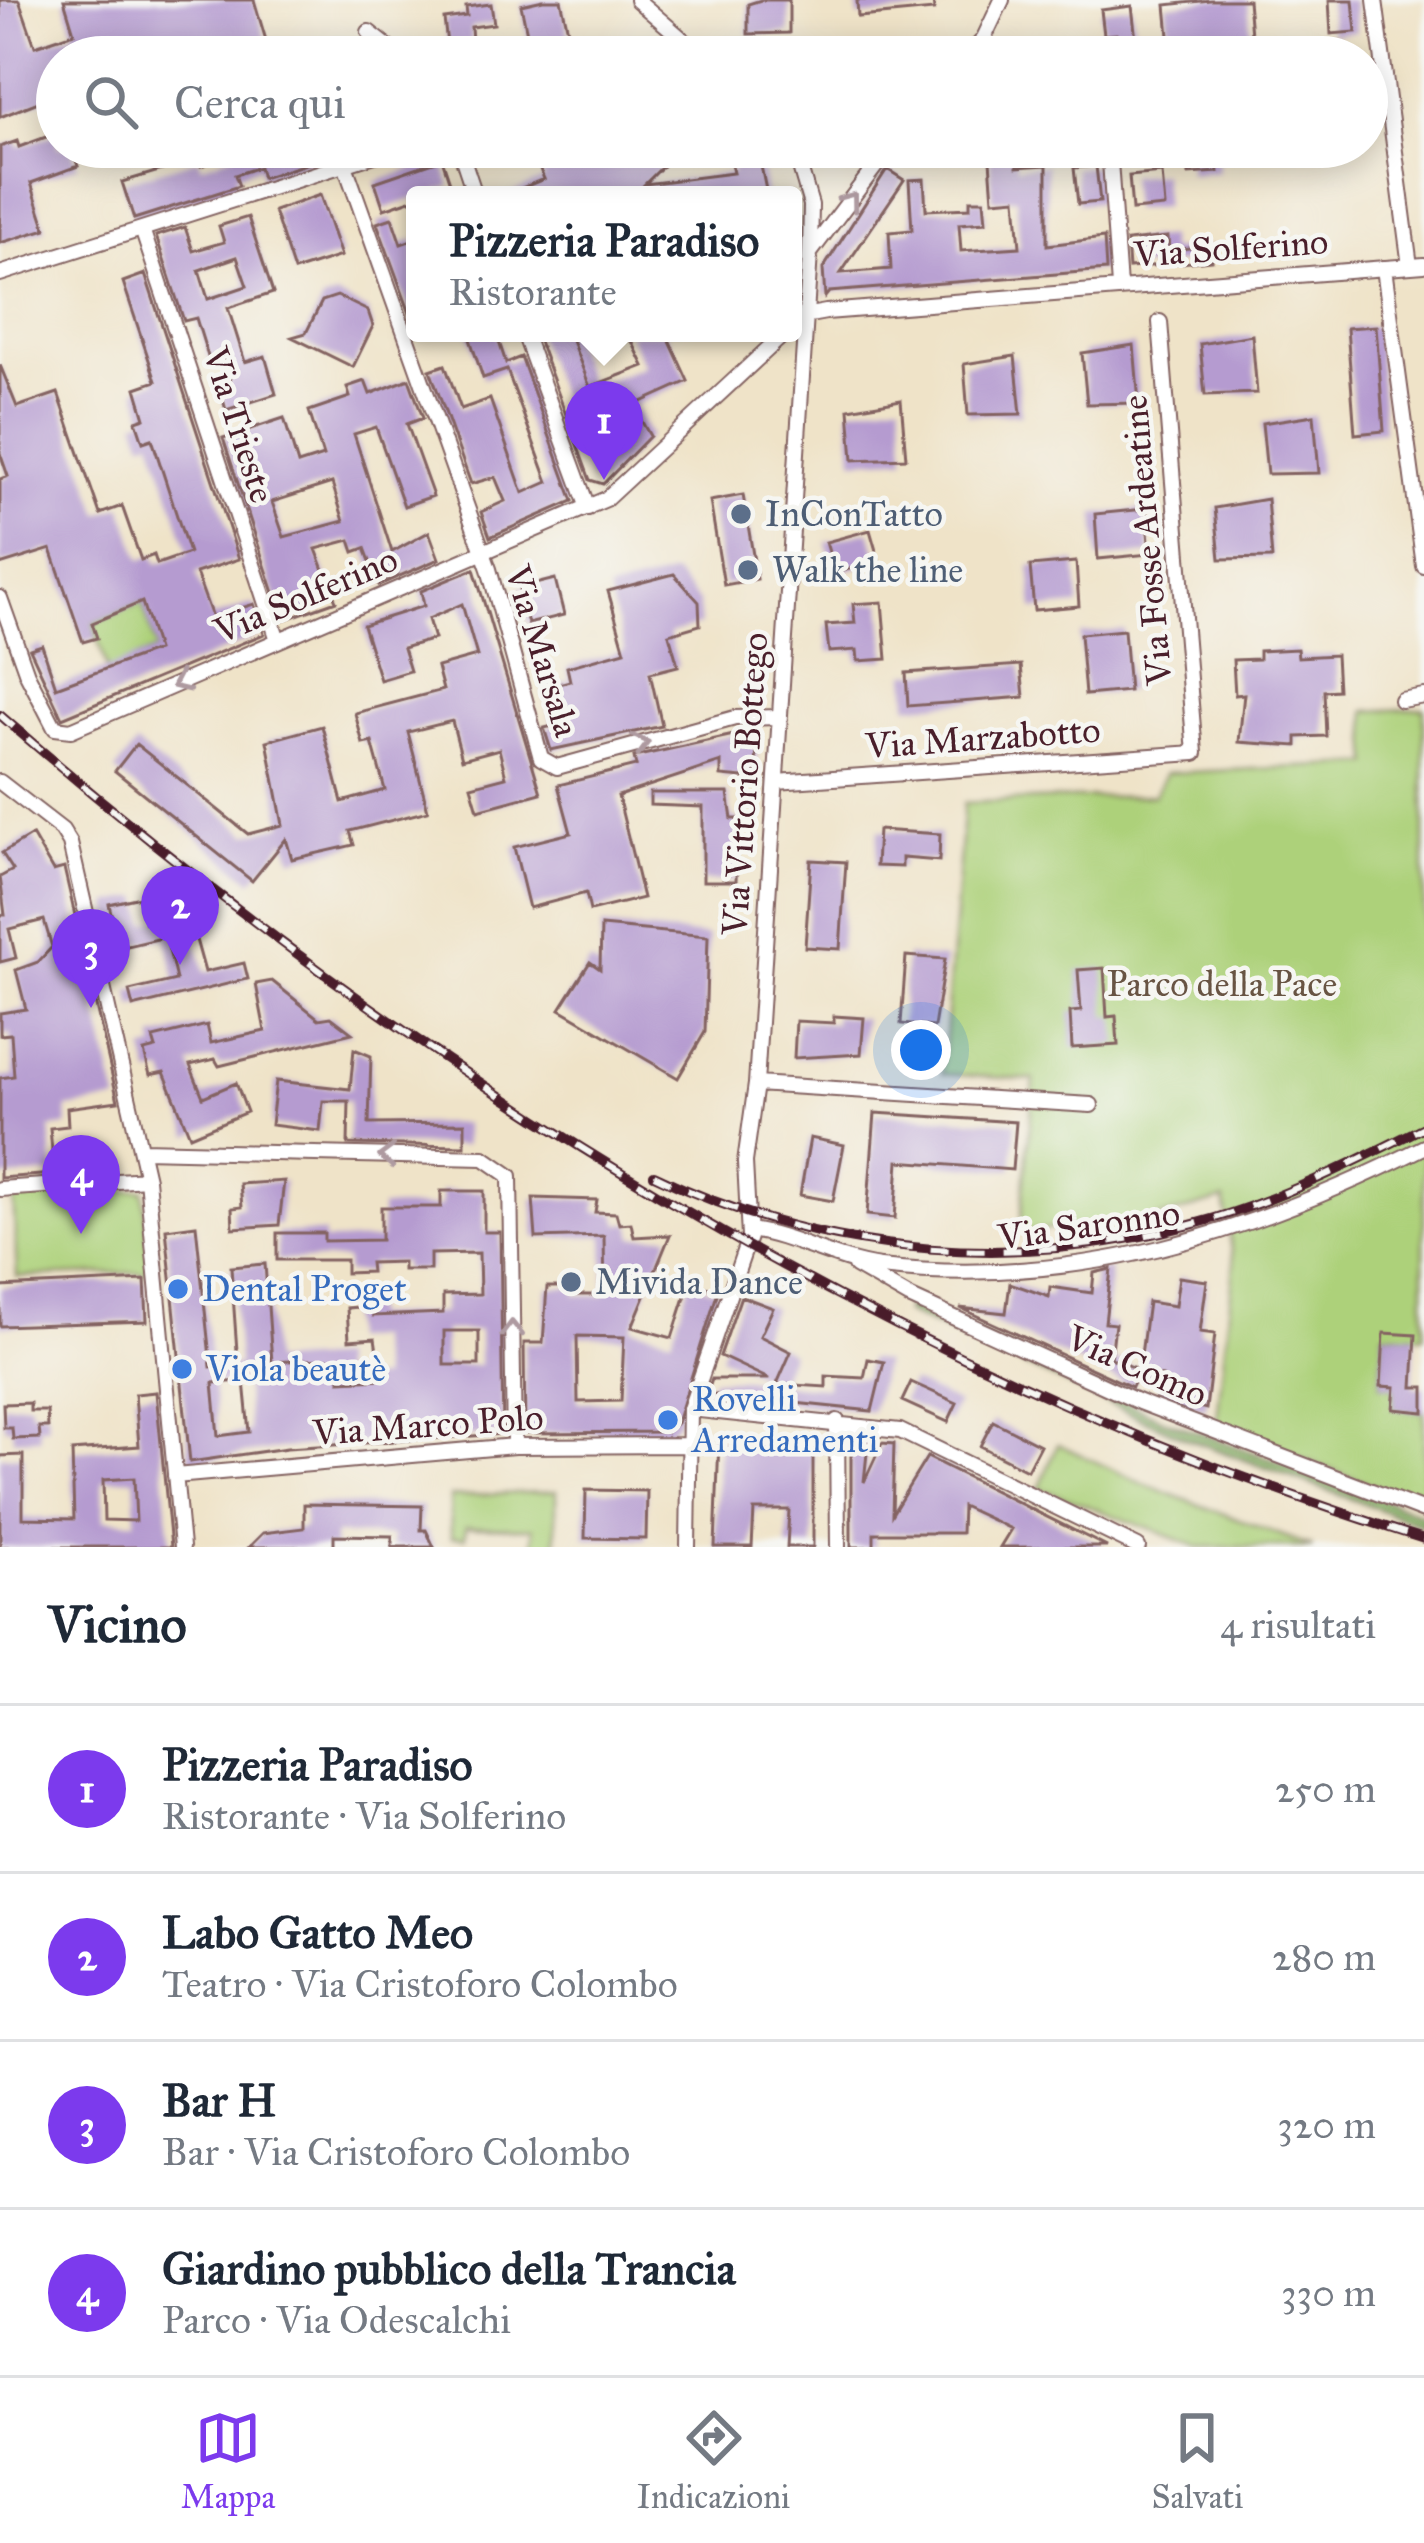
<!DOCTYPE html>
<html lang="it">
<head>
<meta charset="utf-8">
<style>
	:root { --surface:#fff; --page:#f6f6f7; --text:#1f2937; --muted:#747a83; --line:#e0e1e3; --accent:#7c3aed }
	body { margin:0; font-family:"IM FELL Great Primer",serif; background:var(--page); color:var(--text) }
	.you { position:absolute; left:921px; top:1050px; width:42px; height:42px; margin:-30px; border:9px solid #fff; border-radius:50%; background:#1a73e8; box-shadow:0 0 0 18px #1a73e833 }
	.badge { display:grid; place-items:center; width:78px; height:78px; border-radius:50%; background:var(--accent); color:#fff; font-size:39px; font-weight:700 }
	.pin { position:absolute; translate:-50% -99px; filter:drop-shadow(0 3px 6px #0008) }
	.pin::after { content:''; position:absolute; top:63px; width:42px; height:36px; background:inherit; clip-path:polygon(0 0,100% 0,50% 100%) }
	.popup { position:absolute; left:406px; top:186px; width:396px; height:156px; box-sizing:border-box; display:grid; place-content:center; border-radius:12px; background:var(--surface); filter:drop-shadow(0 3px 9px #0005); font-size:39px; white-space:nowrap; color:var(--muted) }
	.popup b { font-size:45px; color:var(--text) }
	.popup::after { content:''; position:absolute; left:50%; top:100%; margin-left:-24px; border:24px solid transparent; border-top-color:var(--surface) }
	.list { margin:0; padding:0; list-style:none }
	h2 { display:flex; justify-content:space-between; align-items:center; height:156px; margin:0; padding:0 48px; font-size:51px }
	h2 small { font-size:39px; font-weight:400; color:var(--muted) }
	.list li { display:grid; grid-template-columns:78px 1fr auto; gap:36px; align-items:center; box-sizing:border-box; height:168px; padding:0 48px; border-top:3px solid var(--line) }
	.list b { display:block; font-size:45px; white-space:nowrap }
	.list p { margin:0; font-size:39px; white-space:nowrap; color:var(--muted) }
	.list em { font-size:39px; font-style:normal; color:var(--muted) }
	.icon { flex:none; width:66px; height:66px; fill:none; stroke:currentColor; stroke-width:2; stroke-linecap:round; stroke-linejoin:round }
	.map { position:relative; flex:none; width:1424px; height:1547px; overflow:hidden }
	.search { position:absolute; background:var(--surface); box-shadow:0 6px 30px #0003; left:36px; right:36px; top:36px; height:132px; display:flex; align-items:center; gap:30px; box-sizing:border-box; padding:0 42px; border-radius:66px; color:var(--muted); font-size:45px }
	.sheet { height:828px; background:var(--surface) }
	nav { display:flex; justify-content:space-around; align-items:center; box-sizing:border-box; height:168px; border-top:3px solid var(--line); background:var(--surface); font-size:33px; color:var(--muted) }
	nav a { display:grid; justify-items:center; gap:6px }
	nav .on { color:var(--accent) }
	.map>svg:first-child { display:block }
	.green { fill:#add17a; stroke:#7c7852; stroke-width:3 }
	.forest { fill:#8ab36a; stroke:#6a694a; stroke-width:3 }
	.building { fill:#b59bd0; fill-rule:evenodd }
	.lines { fill:none; stroke-linecap:round; stroke-linejoin:round }
	.street-casing { stroke:#846462; stroke-width:18 }
	.street { stroke:#fff; stroke-width:14 }
	.rail-casing { stroke:#4a1f2b; stroke-width:10 }
	.rail { stroke:#f6f6f2; stroke-width:6; stroke-dasharray:18; stroke-linecap:butt }
	.oneway { stroke:#ae9aa0 }
	.service-dot { fill:#5c6f8a; stroke:#f6f6f2; stroke-width:4.5 }
	.shop-dot { fill:#3f7fe0; stroke:#f6f6f2; stroke-width:4.5 }
	.labels { text-anchor:middle; dominant-baseline:central; stroke-width:9; stroke-linejoin:round; paint-order:stroke }
	.street-label { font-size:36px; fill:#4a1f2b; stroke:#f6f6f2 }
	.service-label { font-size:36px; fill:#4e5e75; stroke:#f6f6f2; text-anchor:start }
	.park-label { font-size:36px; fill:#685443; stroke:#f6f6f2 }
	.shop-label { font-size:36px; fill:#366cbe; stroke:#f6f6f2; text-anchor:start }
</style>
</head>
<body>
<div class="map">
<svg width="1424" height="1547" viewBox="0 0 1424 1547">
	<rect width="100%" height="100%" fill="#f6f6f2"/>
	<filter id="ink" filterUnits="userSpaceOnUse"><feTurbulence type="fractalNoise" baseFrequency=".00833" numOctaves="2"/><feDisplacementMap in="SourceGraphic" scale="24" xChannelSelector="R" yChannelSelector="G"/><feConvolveMatrix kernelMatrix="1 2 1 2 8 2 1 2 1" color-interpolation-filters="sRGB"/></filter>
	<filter id="wash" filterUnits="userSpaceOnUse"><feTurbulence type="fractalNoise" baseFrequency=".004" numOctaves="4" result="noise"/><feDisplacementMap in="SourceGraphic" scale="48" xChannelSelector="R" yChannelSelector="G"/><feGaussianBlur stdDeviation="2.7" result="paint"/><feColorMatrix in="noise" values="0 0 0 0 0 0 0 0 0 0 0 0 0 0 0 0 0 1.4 0 .05"/><feComposite in="paint" operator="in"/></filter>
	<g filter="url(#wash)">
		<rect width="100%" height="100%" fill="#efe3c8"/>
		<path class="green" d="M142 602 157 650 108 671 92 623Z
			M1424 708V1336L1384 1333 1381 1385 1395 1387 1394 1408 1424 1412V1504L1216 1427 1234 1264 1224 1200 1154 1219 1020 1232 1034 1080 942 1074 964 803 1154 795 1166 773 1370 764 1366 711Z
			M143 1190 150 1272 17 1277 13 1195Z
			M1058 1444 1146 1485 1313 1547H1198L1039 1488Z
			M556 1491V1547H533V1528L466 1527 465 1538 451 1537 450 1497Z"/>
		<path class="forest" d="M910 1303 1167 1421 1424 1515V1526L1188 1439 905 1312Z"/>
		<g id="blocks">
			<path class="building" d="M0 0H19L35 46 74 33 64 0H254L271 57H57V83L50 85 54 96 0 117Z
				M543 0H561L574 57H532L521 5Z
				M761 0H789V33L748 34V4Z
				M857 0H933L934 10 858 17Z
				M1210 0H1248L1252 47 1171 57 1166 5Z
				M1329 0H1353L1356 32 1331 34Z
				M491 4 494 24 471 27 472 42 447 44 444 19 467 16 466 7Z
				M1132 6 1138 57H1118L1116 34 1104 35 1101 10Z
				M57 133V147H71L78 166 31 183 46 229 0 243V147L17 141 19 147Z
				M253 147 350 150 262 178 259 167 235 175 239 186 134 219 122 182 199 159 201 166Z
				M664 147 672 157 645 184 733 173 731 164 748 159 761 166 767 195H629V189L593 195H505L544 179 539 167Z
				M989 147H1016L1017 167 1047 165V245L1104 238 1106 270 829 292 825 297 823 269 887 169 904 180 841 273 891 269 889 232 912 230 909 180 924 179 926 210 970 208V200H984L986 222 959 224 961 251 1020 247 1016 198 993 200Z
				M1187 147H1216L1218 172 1189 174Z
				M442 159 451 186 384 209 375 182Z
				M1096 166 1100 202 1078 204 1074 168Z
				M1162 173 1165 207 1132 210 1129 176Z
				M320 195 341 256 294 271 274 211Z
				M248 217 273 293 228 308 245 362 265 356 276 394 226 410 219 386 231 383 222 356 209 360 196 318 184 321 156 236 185 227 193 251 224 242 219 226ZM237 257 247 286 208 299 199 270Z
				M392 218 401 244 415 239V327L377 223Z
				M1168 237 1169 250 1211 246 1212 260 1129 268 1127 241Z
				M145 274 239 559 196 573 212 617 254 604 264 634 62 718 30 649 42 645 56 687 157 650 142 602 92 623 97 638 83 642 51 549 0 565V479L8 476 0 453V365L17 407 58 393 100 514 122 506 141 560 154 555 157 564 189 553 152 439 143 442 136 421 145 418 136 388 156 381 123 282Z
				M337 296 368 311 373 326 353 367 292 337 306 333 322 301Z
				M1376 326 1384 431 1355 434 1347 328Z
				M468 333H496L506 363 521 357 573 501 490 537 481 512 505 501 495 477 471 484 430 370 445 365 461 409 490 399 523 493 548 482 507 370 483 378Z
				M536 333H569L590 387 644 366 628 333H666L688 381 633 406 650 436 603 484 590 480Z
				M1252 335 1257 393 1205 395 1200 344Z
				M1134 345 1139 403 1087 404 1082 353Z
				M1015 356 1021 414 968 415 964 364Z
				M409 379 423 418 407 424 433 496 404 506 376 427 354 434 392 552 429 532 439 559 379 585 365 548 354 552 350 540 316 549 336 601 283 620 223 438 284 418 298 464 323 456 309 411 350 397 347 387 365 381 370 394ZM332 483 344 521 284 537 272 502Z
				M901 400 906 458 853 460 849 409Z
				M1314 415 1319 473 1267 474 1262 423Z
				M743 495 757 579 724 585 710 501Z
				M1267 499 1272 558 1220 559 1215 508Z
				M1146 509 1150 554 1098 559 1095 514Z
				M870 530 879 561 835 573 826 542Z
				M1076 562 1079 606 1034 610 1030 566Z
				M474 569 541 793 478 810 471 786 506 777 499 749 462 759 452 721 408 732 428 811 350 831 354 845 292 859 286 839 252 881 115 771 136 744 248 834 283 825 267 741 322 726 342 802 385 790 372 742 363 744 355 713 443 690 437 667 477 656 462 604 428 619 434 639 403 648 410 671 380 680 363 625 424 606 421 591Z
				M674 574 699 602 700 625 669 634 678 666 650 673 662 726 551 750 544 728 553 726 543 688 570 681 567 667 625 651 608 591Z
				M555 579 564 615 528 624 519 588Z
				M882 602 887 659 858 661 857 650 829 652 826 625 855 623 853 604Z
				M1124 630 1129 691 1085 695 1080 634Z
				M1297 649 1298 657 1336 655 1338 690 1324 691 1326 736 1297 737V746L1239 742 1244 694 1235 695 1233 660 1259 659V651Z
				M1021 665 1024 697 908 706 906 673Z
				M743 733 757 749 755 779 721 776V762L618 796 643 898 590 911 586 893 529 908 514 847 571 833 558 785 636 766 634 757Z
				M650 793H728L732 819H738L736 881H703V807L650 805Z
				M878 830 940 834 939 861 902 858V867L876 866Z
				M32 835 53 871 64 868 118 1101 67 1108 68 1126 50 1128 54 1174 0 1178V1078L14 1076 11 1034 0 1035V1013L26 1009 16 970 38 962 52 947 44 920 9 929 16 958 0 962V915H5L0 877 13 870 2 853Z
				M811 860 846 862 840 949 805 947Z
				M140 897 146 923 177 914 190 918 205 972 244 963 248 979 133 1007 129 991 176 980 166 937 119 948 109 904Z
				M601 926 708 936 705 1032 678 1078 560 1009 590 962 600 969Z
				M906 956 945 959 934 1027 901 1024Z
				M1104 968 1107 1017 1116 1016 1118 1045 1072 1048 1070 1012 1081 1011 1078 970Z
				M272 981 319 1019 331 1017 352 1033 219 1066 215 1059 190 1065 203 1097 236 1083 247 1112 190 1136 164 1072 150 1075 144 1051 156 1048 153 1038 207 1025 211 1043 265 1031 256 984Z
				M834 1016 864 1018 861 1054 794 1058 796 1021 834 1023Z
				M354 1049 371 1056 369 1124 465 1123V1146L348 1144 349 1101H323L320 1131 271 1125 276 1081 350 1089Z
				M875 1113 1016 1122 1012 1170 899 1161 895 1218 867 1215Z
				M810 1138 844 1145 833 1201 800 1195Z
				M284 1181 279 1225 233 1228 232 1208 242 1207 240 1184Z
				M441 1191H484V1232H500L503 1434 287 1448 190 1462 166 1229 196 1225 211 1367 238 1365 231 1267 265 1264 272 1362 339 1358 340 1381 381 1379 375 1338 349 1340 347 1308 372 1306 373 1316 443 1313V1295L480 1294 479 1253 430 1254V1270H403V1262L370 1263 371 1272 346 1273V1260H277V1233H324V1241L381 1240V1207H441ZM444 1331H479V1365H444ZM244 1381 249 1432 218 1436 213 1383Z
				M533 1198 597 1200 595 1212 616 1213 619 1224 631 1223 634 1237 670 1235 632 1327 672 1338 690 1282 718 1291 677 1423 667 1432 525 1433 524 1343H543L547 1287H576V1295H605L604 1236 536 1238ZM577 1336 624 1337 621 1401 578 1402Z
				M1111 1269 1105 1323 1115 1324 1111 1358 1139 1370 1148 1302 1175 1306 1179 1277 1207 1281 1200 1332 1215 1334 1206 1409 1158 1397 1162 1377 1139 1372 1132 1387 960 1308 1006 1313 1010 1283 1049 1297 1050 1287 1092 1293 1094 1273Z
				M145 1280 147 1321 0 1326V1287Z
				M741 1296 773 1308 760 1336 791 1352 777 1384 826 1387V1376L864 1378 868 1359 884 1362 872 1411 707 1394 712 1379H769L720 1356Z
				M1384 1333 1416 1335 1413 1387H1424V1412L1393 1409 1395 1387 1381 1386Z
				M911 1382 957 1403 948 1422 902 1401Z
				M156 1392 171 1547H0V1456L23 1455V1518L74 1519 72 1451 139 1446 135 1394ZM134 1478 136 1521 104 1520 103 1480Z
				M30 1403V1411H47L48 1427H39L40 1438 13 1439 12 1428H4L3 1404Z
				M993 1421 1040 1445 1027 1470 980 1446Z
				M719 1440 765 1442V1448H813V1547H787L789 1510H754L752 1547H715Z
				M851 1443H868L864 1482 882 1443 894 1444 892 1514 927 1457 1107 1547H1000L1011 1529 962 1506 961 1533H874V1547H851Z
				M586 1490 647 1491 646 1539 585 1538Z
				M304 1504 422 1506 421 1530H426L434 1547H392V1536L334 1535V1547H249L263 1533 304 1528Z"/>
		</g>
	</g>
	<g filter="url(#ink)">
		<use href="#blocks" fill-opacity="0" stroke="#846462" stroke-width="3"/>
		<g class="lines">
			<defs>
				<path id="street" d="M637 0 703 57
					M1375 0 1410 266
					M369 32 401 57
					M1102 46 1103 57
					M967 57 983 40 1002 0
					M459 147 475 195
					M1109 147 1119 287
					M345 165 489 569 541 758 557 767 735 718 780 717
					M142 229 278 640
					M810 253 890 147
					M1384 268 1424 566
					M0 274 400 147
					M793 326 804 316 826 312 1424 265
					M524 333 588 508
					M0 598 27 674 55 728 71 730 606 499 785 333
					M1401 700 1424 696
					M0 782 62 830 70 843 147 1179 182 1547
					M776 782 1195 753 1160 322
					M756 1084 1091 1105
					M142 1150 484 1158 510 1176 514 1446
					M0 1189 147 1179
					M749 1230C794 1236 835 1261 880 1267 1076 1289 1251 1234 1424 1147
					M855 1266 909 1297 1139 1402 1424 1511
					M690 1409 900 1431 1138 1547
					M837 1421 838 1547
					M175 1476 514 1446 686 1445
					M688 1547 690 1409 749 1237 745 1162 756 1084 810 253 811 205 794 147"/>
			</defs>
			<use href="#street" class="street-casing"/>
			<use href="#street" class="street"/>
			<defs>
				<path id="rail" d="M0 715C417 1077 894 1375 1424 1539
					M654 1175C827 1259 1030 1273 1215 1218 1288 1196 1356 1161 1424 1127"/>
			</defs>
			<use href="#rail" class="rail-casing"/>
			<use href="#rail" class="rail"/>
		</g>
		<defs><path id="oneway-chevron" d="M-2-3.5L2.5 0L-2 3.5" fill="none" stroke-width="1.6" stroke-linecap="round" stroke-linejoin="round" transform="scale(3)"/></defs>
		<g class="oneway">
			<use href="#oneway-chevron" transform="translate(850 200) rotate(-53)"/>
			<use href="#oneway-chevron" transform="translate(180 683) rotate(156)"/>
			<use href="#oneway-chevron" transform="translate(641 744) rotate(-15)"/>
			<use href="#oneway-chevron" transform="translate(387 1156) rotate(-179)"/>
			<use href="#oneway-chevron" transform="translate(512 1329) rotate(-91)"/>
		</g>
	</g>
	<g class="service-dot">
		<circle cx="741" cy="514" r="12"/>
		<circle cx="748" cy="570" r="12"/>
		<circle cx="571" cy="1282" r="12"/>
	</g>
	<g class="shop-dot">
		<circle cx="178" cy="1289" r="12"/>
		<circle cx="182" cy="1369" r="12"/>
		<circle cx="668" cy="1420" r="12"/>
	</g>
	<g class="labels">
		<g class="street-label">
			<text transform="translate(1231 248) rotate(-4)">Via Solferino</text>
			<text transform="translate(239 425) rotate(72)">Via Trieste</text>
			<text transform="translate(1147 540) rotate(-95)">Via Fosse Ardeatine</text>
			<text transform="translate(306 595) rotate(-23)">Via Solferino</text>
			<text transform="translate(542 651) rotate(73)">Via Marsala</text>
			<text transform="translate(983 738) rotate(-4)">Via Marzabotto</text>
			<text transform="translate(745 784) rotate(-86)">Via Vittorio Bottego</text>
			<text transform="translate(1089 1225) rotate(-8)">Via Saronno</text>
			<text transform="translate(1137 1366) rotate(24)">Via Como</text>
			<text transform="translate(428 1425) rotate(-4)">Via Marco Polo</text>
		</g>
		<g class="service-label">
			<text x="765" y="514">InConTatto</text>
			<text x="772" y="570">Walk the line</text>
			<text x="595" y="1282">Mivida Dance</text>
		</g>
		<g class="park-label">
			<text x="1222" y="984">Parco della Pace</text>
		</g>
		<g class="shop-label">
			<text x="202" y="1289">Dental Proget</text>
			<text x="206" y="1369">Viola beautè</text>
			<text x="692" y="1399">Rovelli<tspan x="692" dy="41">Arredamenti</tspan></text>
		</g>
	</g>
</svg>
<div class="you"></div>
<div class="pin badge" style="left:604px;top:480px">1</div>
<div class="popup"><b>Pizzeria Paradiso</b>Ristorante</div>
<div class="pin badge" style="left:180px;top:965px">2</div>
<div class="pin badge" style="left:91px;top:1008px">3</div>
<div class="pin badge" style="left:81px;top:1234px">4</div>
<div class="search"><svg class="icon" aria-label="search" viewBox="0 0 24 24"><circle cx="10" cy="10" r="6"/><path d="M15 15l6 6"/></svg>Cerca qui</div>
</div>
<section class="sheet">
<h2>Vicino<small>4 risultati</small></h2>
<ul class="list">
<li><span class="badge">1</span><div><b>Pizzeria Paradiso</b><p>Ristorante · Via Solferino</p></div><em>250 m</em></li>
<li><span class="badge">2</span><div><b>Labo Gatto Meo</b><p>Teatro · Via Cristoforo Colombo</p></div><em>280 m</em></li>
<li><span class="badge">3</span><div><b>Bar H</b><p>Bar · Via Cristoforo Colombo</p></div><em>320 m</em></li>
<li><span class="badge">4</span><div><b>Giardino pubblico della Trancia</b><p>Parco · Via Odescalchi</p></div><em>330 m</em></li>
</ul>
</section>
<nav>
<a class="on"><svg class="icon" aria-label="map" viewBox="0 0 24 24"><path d="M3 6l6-2 6 2 6-2v14l-6 2-6-2-6 2zM9 4v14M15 6v14"/></svg>Mappa</a>
<a><svg class="icon" aria-label="directions" viewBox="0 0 24 24"><path d="M12 3l9 9-9 9-9-9zM9 14v-3h6M13 9l2 2-2 2"/></svg>Indicazioni</a>
<a><svg class="icon" aria-label="saved" viewBox="0 0 24 24"><path d="M7 4h10v16l-5-4-5 4z"/></svg>Salvati</a>
</nav>
</body>
</html>
